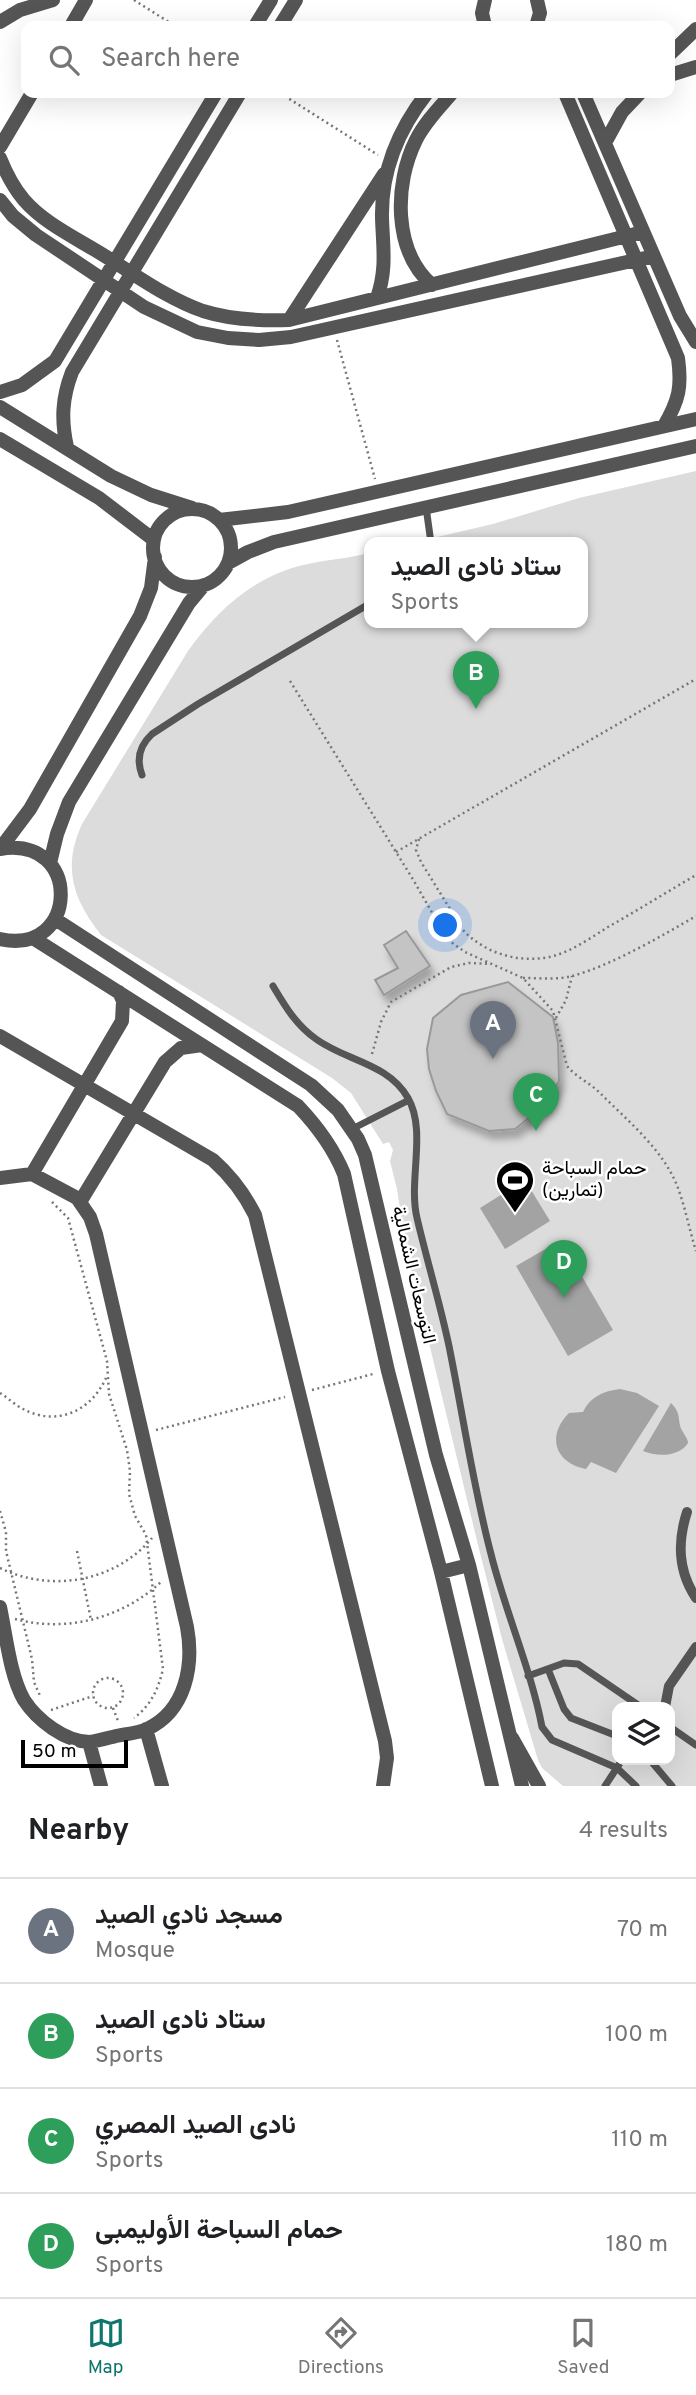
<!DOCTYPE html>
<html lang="en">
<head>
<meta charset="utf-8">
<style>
	:root { --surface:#fff; --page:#f6f6f6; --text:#202124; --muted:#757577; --line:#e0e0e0; --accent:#0f766e }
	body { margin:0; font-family:Overpass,Vazirmatn,sans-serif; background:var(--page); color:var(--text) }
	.controls { position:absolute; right:21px; bottom:21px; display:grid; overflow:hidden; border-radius:14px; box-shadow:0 7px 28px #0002 }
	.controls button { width:63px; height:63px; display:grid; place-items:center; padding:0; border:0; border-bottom:2px solid var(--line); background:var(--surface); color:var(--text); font:35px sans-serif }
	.scale { position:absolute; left:21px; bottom:18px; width:107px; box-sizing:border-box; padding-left:7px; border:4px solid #000; border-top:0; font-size:19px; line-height:24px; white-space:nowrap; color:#000; -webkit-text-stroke:5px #fff; paint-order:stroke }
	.you { position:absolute; left:446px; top:926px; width:24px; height:24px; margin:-18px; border:5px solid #fff; border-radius:50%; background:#1a73e8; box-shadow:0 0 0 10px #1a73e833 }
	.badge { display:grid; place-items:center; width:46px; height:46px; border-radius:50%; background:var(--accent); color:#fff; font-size:23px; font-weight:700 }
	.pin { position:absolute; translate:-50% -58px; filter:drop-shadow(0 2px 4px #0008) }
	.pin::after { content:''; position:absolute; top:37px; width:24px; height:21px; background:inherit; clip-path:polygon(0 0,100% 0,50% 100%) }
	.popup { position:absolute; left:364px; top:537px; width:224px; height:91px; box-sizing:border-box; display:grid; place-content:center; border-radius:14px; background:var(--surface); filter:drop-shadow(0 2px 5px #0005); font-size:23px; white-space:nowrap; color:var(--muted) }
	.popup b { font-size:26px; color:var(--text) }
	.popup::after { content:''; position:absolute; left:50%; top:100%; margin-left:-14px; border:14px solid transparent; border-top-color:var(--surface) }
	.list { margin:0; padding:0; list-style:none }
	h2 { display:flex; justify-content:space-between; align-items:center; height:91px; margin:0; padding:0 28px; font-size:30px }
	h2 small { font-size:23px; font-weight:400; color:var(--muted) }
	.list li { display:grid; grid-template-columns:46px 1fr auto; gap:21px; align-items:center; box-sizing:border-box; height:105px; padding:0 28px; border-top:2px solid var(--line) }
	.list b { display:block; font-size:26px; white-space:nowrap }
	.list p { margin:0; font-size:23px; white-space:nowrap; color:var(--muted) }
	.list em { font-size:23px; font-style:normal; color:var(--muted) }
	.icon { flex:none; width:38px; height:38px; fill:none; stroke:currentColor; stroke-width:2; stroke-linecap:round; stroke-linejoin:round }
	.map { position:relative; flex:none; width:696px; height:1786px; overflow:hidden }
	.search { position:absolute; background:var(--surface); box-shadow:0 7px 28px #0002; left:21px; right:21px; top:21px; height:77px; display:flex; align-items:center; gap:18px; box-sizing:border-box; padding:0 24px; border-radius:14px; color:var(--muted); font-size:26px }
	.sheet { height:511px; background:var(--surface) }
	nav { display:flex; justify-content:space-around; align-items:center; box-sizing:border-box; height:98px; border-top:2px solid var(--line); background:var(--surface); font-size:19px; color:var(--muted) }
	nav a { display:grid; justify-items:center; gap:4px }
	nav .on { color:var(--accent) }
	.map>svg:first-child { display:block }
	.green { fill:#dcdcdc; fill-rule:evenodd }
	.water { fill:#a3a3a3 }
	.building { fill:#c4c4c4; stroke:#999; stroke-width:2; filter:url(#shadow) }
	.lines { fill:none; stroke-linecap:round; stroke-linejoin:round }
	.path { stroke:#777; stroke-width:2.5; stroke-dasharray:2 3.5; stroke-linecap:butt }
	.service { stroke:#555; stroke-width:7 }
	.pedestrian { stroke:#555; stroke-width:10 }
	.minor { stroke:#555; stroke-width:14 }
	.tertiary { stroke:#555; stroke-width:14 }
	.labels { text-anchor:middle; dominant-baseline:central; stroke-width:5; stroke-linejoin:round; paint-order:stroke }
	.poi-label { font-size:19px; fill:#000; stroke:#fff; text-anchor:start }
	.street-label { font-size:19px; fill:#000; stroke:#fff }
</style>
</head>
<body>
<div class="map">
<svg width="696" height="1786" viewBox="0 0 696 1786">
	<defs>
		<filter id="shadow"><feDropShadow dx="4.5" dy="8" stdDeviation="3.5" flood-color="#0004"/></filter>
	</defs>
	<rect width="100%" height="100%" fill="#fff"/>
	<path class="green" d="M696 471V1786H563L542 1768 538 1760 502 1639 479 1549 406 1248 397 1189 390 1161 393 1150 389 1142 383 1144 351 1093 332 1078 101 935C73 899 62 868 82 824L188 651C216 612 251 579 299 566 322 560 346 559 369 553V623H583V543H411L493 524 579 498ZM617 1707H670V1760H617Z"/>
	<path class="water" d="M525 1180 550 1221 505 1249 480 1208Z
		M561 1240 613 1330 568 1356 516 1266Z
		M620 1389 637 1393 659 1406 616 1473 591 1462 586 1469C555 1463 546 1436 569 1413L583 1412C590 1397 603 1391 620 1389Z
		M671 1403C683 1415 676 1421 683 1432 685 1436 688 1439 688 1443 679 1457 657 1457 643 1451Z"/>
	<path class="building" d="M406 931 430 966 384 995 375 980 398 968 384 945Z
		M508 982 553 1017 558 1043 559 1081 545 1105 515 1129 489 1131 447 1114 436 1091 429 1069 427 1049 433 1018 461 995Z"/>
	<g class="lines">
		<path class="path" d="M134 0 175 26
			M280 93 378 155
			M337 340 375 479
			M290 681 414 881 447 939 465 952 523 978 553 1011 567 1066C576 1077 590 1083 600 1093 627 1120 661 1148 676 1183 685 1205 689 1229 696 1251
			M419 839 416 850 421 862 463 930C486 955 524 965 557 955 575 949 592 937 608 927 638 910 667 892 696 875
			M396 852 696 679
			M523 978C539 978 557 980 572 976 610 966 662 936 696 916
			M556 1018 566 1000 572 976
			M372 1054 381 1022 391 1002 451 967 469 963 490 964
			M52 1202 68 1218 107 1361 109 1394 127 1450 130 1471 129 1494 135 1516 146 1535 163 1669C158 1690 151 1705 134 1718
			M312 1390 373 1374
			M0 1393C8 1398 15 1405 23 1409 57 1427 91 1411 106 1378
			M156 1430 285 1397
			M0 1511 6 1532V1551L32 1659 34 1682 41 1698
			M77 1551 91 1620
			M0 1568C51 1593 115 1582 152 1538
			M15 1619C67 1633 123 1618 162 1581
			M93 1693a15 15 0 1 1 30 0a15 15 0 1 1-30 0Z
			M113 1708 118 1721
			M51 1710 93 1696"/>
		<path class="service" d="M426 507 431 543
			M142 775C136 759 139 746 152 734L198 704 369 604
			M273 986C285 1006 296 1025 316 1039 346 1061 388 1063 408 1098 427 1131 408 1180 417 1218 427 1261 440 1303 449 1346 463 1415 473 1486 491 1554 505 1611 531 1669 542 1727L552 1740 617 1768 636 1786
			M352 1129 409 1100
			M548 1669 564 1709 571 1718 617 1736
			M528 1676 564 1663 578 1664 641 1707
			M670 1727 696 1745
			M650 1760 672 1786
			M605 1786 622 1760"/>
		<path class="pedestrian" d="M687 1512C677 1543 678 1571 696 1598
			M665 1707 669 1686 696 1647"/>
		<path class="minor" d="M485 0 482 13 485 26
			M0 22 20 10 53 0
			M71 26 86 0
			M255 26 271 0
			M280 26 296 0
			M536 26 540 13 537 0
			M670 54 696 29
			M670 75 696 67
			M565 93 678 358C682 387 679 400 664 426
			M583 93 680 316 696 342
			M605 143 622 112 640 93
			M0 147 32 93
			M0 158C6 173 14 188 24 200 44 223 74 237 100 253 133 273 166 298 203 311 231 320 260 321 289 320L643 232
			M0 200 13 216 36 235 144 307 197 332 228 338 259 340 291 337 654 256
			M432 285C393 251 394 184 416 140 425 122 439 108 452 93
			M377 298C387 269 383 248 382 218 381 170 398 130 427 93
			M289 320 384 174
			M0 392 22 385 55 361 216 93
			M0 407 111 476 151 495 192 508
			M0 439 99 498 154 540
			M67 447C61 420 62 398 72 372L240 93
			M153 548a39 39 0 1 1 78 0a39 39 0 1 1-78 0Z
			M219 520 288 512 696 419
			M228 563 248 552 274 542 696 446
			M0 849 30 809 140 616 151 588 155 557
			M0 849C83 835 79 957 0 939
			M50 863 57 834 69 802 189 603 204 585
			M55 919 311 1085 338 1110 358 1139 365 1155 436 1455 469 1565 522 1786
			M33 938 298 1106C318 1127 333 1147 344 1174L388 1371 441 1572 492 1786
			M0 1036 213 1160C231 1176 244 1193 255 1215L385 1741 387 1758 383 1786
			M32 1174 122 1021 123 1001 119 992
			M0 1178 32 1174 77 1198 90 1217 96 1234 187 1627C194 1665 186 1711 147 1729 138 1733 126 1734 116 1736 108 1738 98 1741 90 1742 65 1742 37 1720 24 1700 10 1676 6 1635 0 1607
			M80 1202 165 1062 181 1048 202 1045
			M441 1572 469 1565
			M146 1729 162 1786
			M89 1742 101 1786"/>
		<path class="tertiary" d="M512 1738 539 1786"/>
	</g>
	<defs>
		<symbol id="stadium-pin" viewBox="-11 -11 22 30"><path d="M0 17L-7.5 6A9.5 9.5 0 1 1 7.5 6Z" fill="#000" stroke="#fff"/><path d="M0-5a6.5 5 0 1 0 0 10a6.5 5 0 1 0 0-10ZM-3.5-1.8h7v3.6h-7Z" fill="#fff"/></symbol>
	</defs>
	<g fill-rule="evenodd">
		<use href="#stadium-pin" x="493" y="1158" width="44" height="60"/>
	</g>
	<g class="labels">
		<g class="poi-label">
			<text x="542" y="1169">حمام السباحة<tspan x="542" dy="22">(تمارين)</tspan></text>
		</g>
		<g class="street-label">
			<text transform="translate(413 1275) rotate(77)">التوسعات الشمالية</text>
		</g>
	</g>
</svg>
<div class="controls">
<button><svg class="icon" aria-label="layers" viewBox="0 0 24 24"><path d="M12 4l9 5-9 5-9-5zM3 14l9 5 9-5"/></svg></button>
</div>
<div class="scale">50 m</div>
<div class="you"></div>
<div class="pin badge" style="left:493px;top:1059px;background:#6b7280">A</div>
<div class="pin badge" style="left:476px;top:709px;background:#2e9e5b">B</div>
<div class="popup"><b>ستاد نادى الصيد</b>Sports</div>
<div class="pin badge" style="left:536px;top:1131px;background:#2e9e5b">C</div>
<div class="pin badge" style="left:564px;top:1298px;background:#2e9e5b">D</div>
<div class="search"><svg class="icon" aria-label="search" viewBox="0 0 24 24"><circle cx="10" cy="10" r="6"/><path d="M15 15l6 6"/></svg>Search here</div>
</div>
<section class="sheet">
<h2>Nearby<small>4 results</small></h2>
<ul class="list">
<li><span class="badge" style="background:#6b7280">A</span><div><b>مسجد نادي الصيد</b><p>Mosque</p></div><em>70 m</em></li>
<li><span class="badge" style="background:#2e9e5b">B</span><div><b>ستاد نادى الصيد</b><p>Sports</p></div><em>100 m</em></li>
<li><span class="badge" style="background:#2e9e5b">C</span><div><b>نادى الصيد المصري</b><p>Sports</p></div><em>110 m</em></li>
<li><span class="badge" style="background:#2e9e5b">D</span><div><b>حمام السباحة الأوليمبى</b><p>Sports</p></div><em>180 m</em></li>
</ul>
</section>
<nav>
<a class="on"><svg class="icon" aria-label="map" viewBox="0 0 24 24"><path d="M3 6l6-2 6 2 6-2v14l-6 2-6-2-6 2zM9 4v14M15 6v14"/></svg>Map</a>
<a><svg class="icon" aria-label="directions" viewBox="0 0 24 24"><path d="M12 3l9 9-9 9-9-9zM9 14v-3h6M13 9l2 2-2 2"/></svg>Directions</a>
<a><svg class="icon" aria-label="saved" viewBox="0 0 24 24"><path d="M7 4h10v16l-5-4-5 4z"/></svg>Saved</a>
</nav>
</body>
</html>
